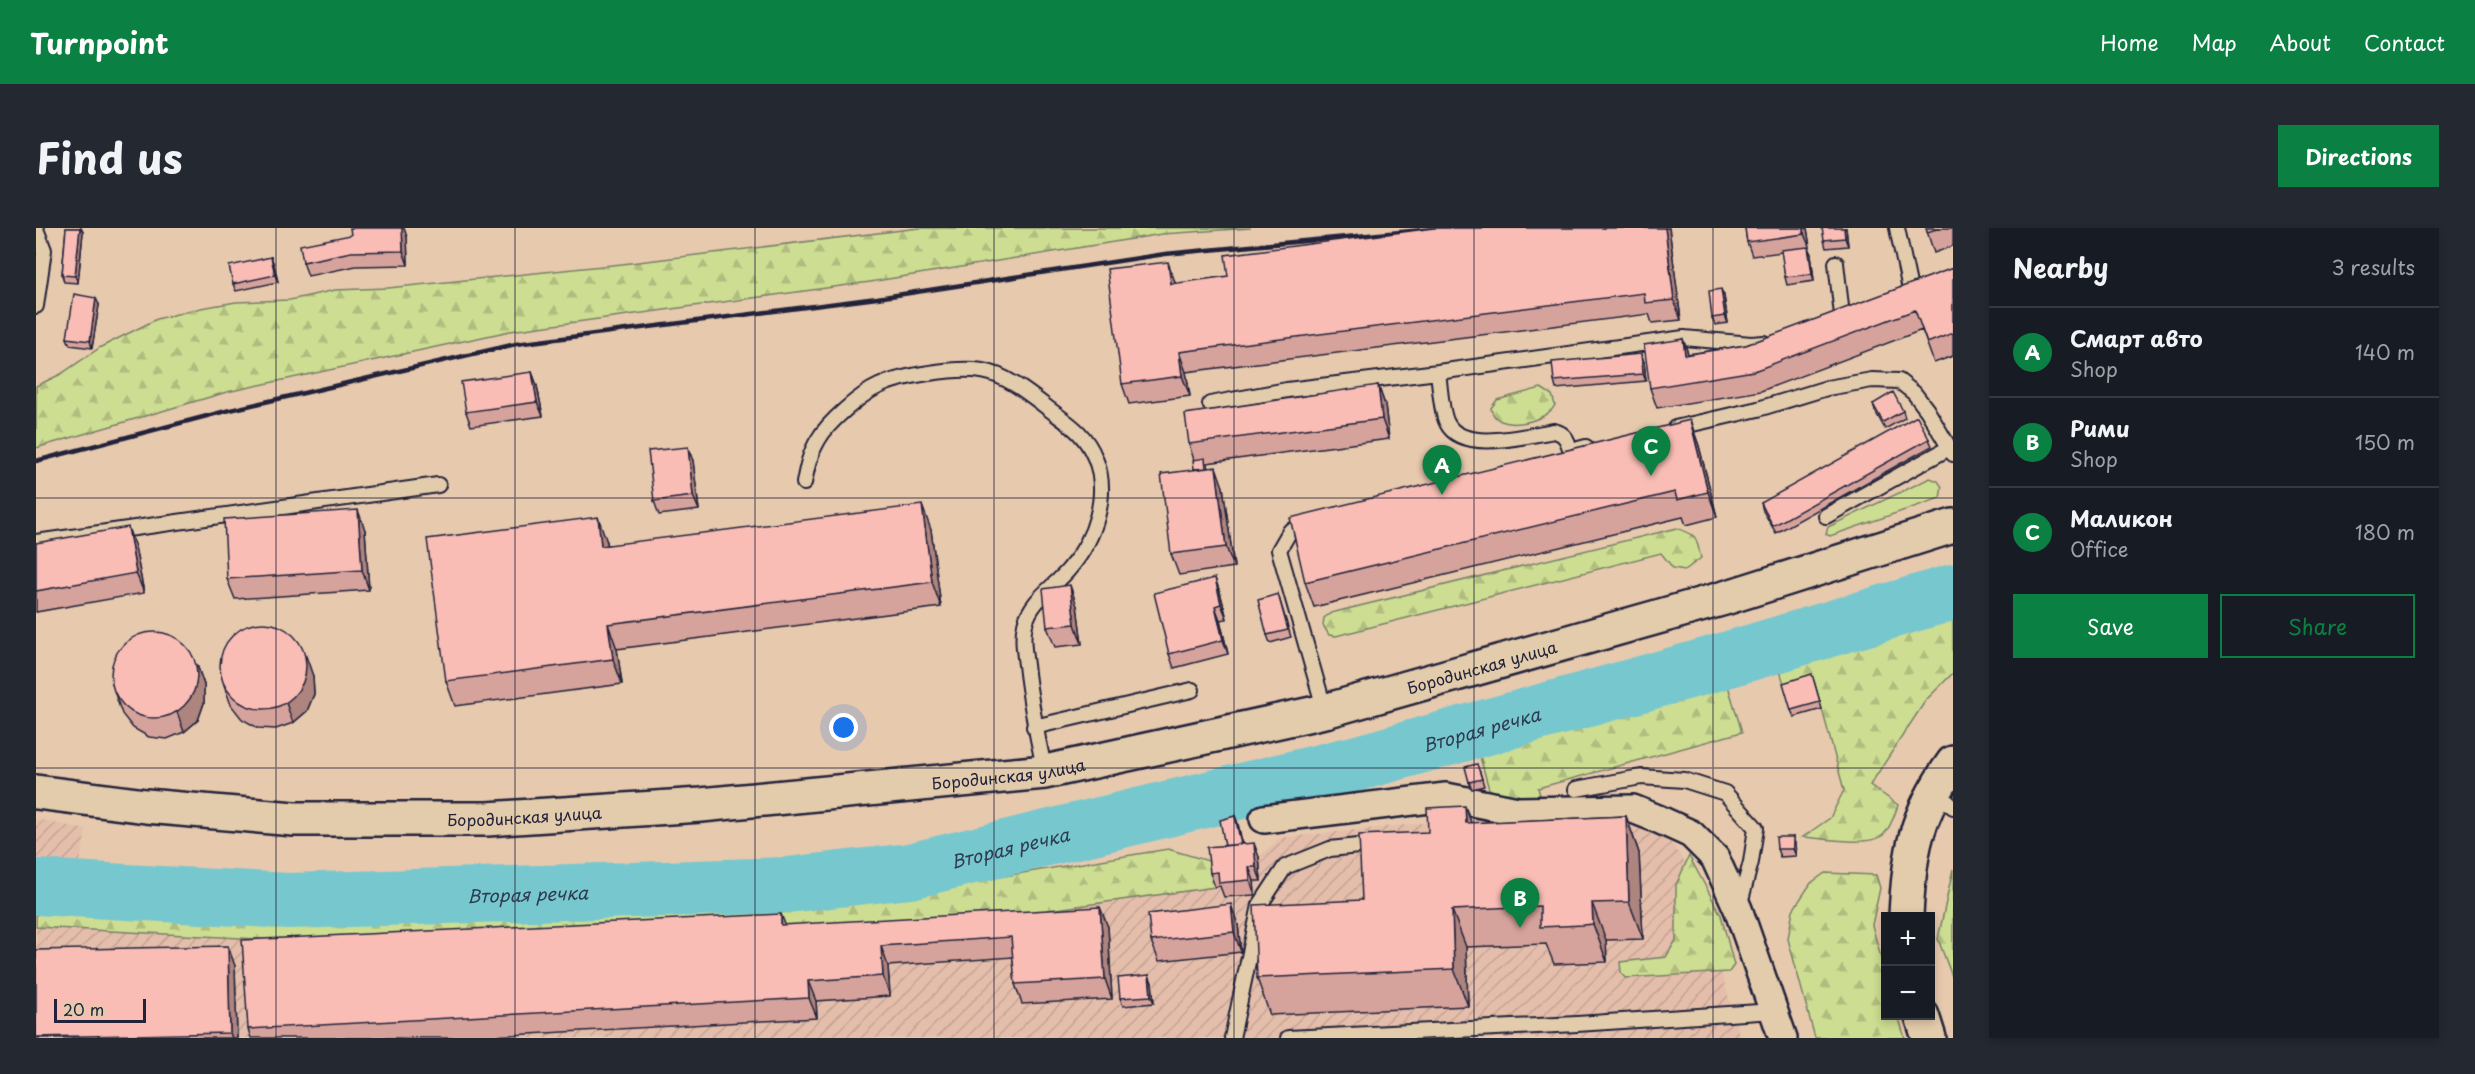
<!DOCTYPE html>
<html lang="en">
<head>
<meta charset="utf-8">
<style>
	:root { --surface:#171b24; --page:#242831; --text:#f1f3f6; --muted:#9ea1a6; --line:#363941; --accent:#0b8043 }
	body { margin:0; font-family:"Playpen Sans",sans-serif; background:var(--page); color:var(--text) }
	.controls { position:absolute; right:18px; bottom:18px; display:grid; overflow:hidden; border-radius:0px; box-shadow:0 3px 9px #0003 }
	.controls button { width:54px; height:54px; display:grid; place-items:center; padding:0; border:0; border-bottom:2px solid var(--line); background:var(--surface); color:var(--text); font:30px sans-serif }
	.scale { position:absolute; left:18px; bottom:15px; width:92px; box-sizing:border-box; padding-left:6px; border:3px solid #22223b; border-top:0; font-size:16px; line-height:21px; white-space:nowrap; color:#22223b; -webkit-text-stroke:4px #e3ccac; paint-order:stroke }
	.you { position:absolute; left:808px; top:500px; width:21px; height:21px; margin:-15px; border:4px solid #fff; border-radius:50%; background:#1a73e8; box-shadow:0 0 0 9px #1a73e833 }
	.badge { display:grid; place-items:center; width:39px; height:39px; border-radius:50%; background:var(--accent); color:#fff; font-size:20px; font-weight:700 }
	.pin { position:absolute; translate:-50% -50px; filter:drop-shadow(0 2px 3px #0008) }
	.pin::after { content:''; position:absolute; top:32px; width:21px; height:18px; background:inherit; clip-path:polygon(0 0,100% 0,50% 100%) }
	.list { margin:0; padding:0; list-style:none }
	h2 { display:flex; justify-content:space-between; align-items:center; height:78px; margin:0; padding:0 24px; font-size:26px }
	h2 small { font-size:20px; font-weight:400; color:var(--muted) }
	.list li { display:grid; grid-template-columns:39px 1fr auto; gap:18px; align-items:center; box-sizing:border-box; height:90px; padding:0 24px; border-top:2px solid var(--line) }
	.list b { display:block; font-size:22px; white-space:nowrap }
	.list p { margin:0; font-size:20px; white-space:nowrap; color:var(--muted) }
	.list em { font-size:20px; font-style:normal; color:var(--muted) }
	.actions { display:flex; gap:12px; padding:18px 24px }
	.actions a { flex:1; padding:14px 0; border:2px solid var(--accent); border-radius:0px; text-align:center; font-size:21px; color:var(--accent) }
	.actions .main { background:var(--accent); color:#fff }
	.map { position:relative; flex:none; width:1917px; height:810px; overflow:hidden; border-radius:0px }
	header { display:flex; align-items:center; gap:36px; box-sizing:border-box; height:84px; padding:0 30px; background:var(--accent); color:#fff }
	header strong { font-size:28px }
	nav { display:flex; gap:33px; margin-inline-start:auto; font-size:21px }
	.intro { display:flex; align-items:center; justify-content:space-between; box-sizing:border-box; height:144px; padding:0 36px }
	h1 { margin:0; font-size:42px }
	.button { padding:15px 27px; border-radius:0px; background:var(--accent); color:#fff; font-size:21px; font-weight:700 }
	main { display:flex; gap:36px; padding:0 36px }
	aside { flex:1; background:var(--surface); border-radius:0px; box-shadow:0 3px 9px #0003 }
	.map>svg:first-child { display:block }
	.industrial { fill:url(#industrial-furrows) }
	.green { fill:#cddd92; stroke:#788066; stroke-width:1.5 }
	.forest { fill:url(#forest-firs); stroke:#788066; stroke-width:1.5 }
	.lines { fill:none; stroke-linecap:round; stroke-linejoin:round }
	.river { stroke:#77c8ce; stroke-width:56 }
	.service-casing { stroke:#22223b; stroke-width:18 }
	.minor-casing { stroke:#22223b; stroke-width:32 }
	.secondary-casing { stroke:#22223b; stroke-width:38 }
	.service { stroke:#e3ccac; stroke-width:14 }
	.minor { stroke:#e3ccac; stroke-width:27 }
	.secondary { stroke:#e3ccac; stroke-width:33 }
	.rail { stroke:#22223b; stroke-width:4.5 }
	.wall { fill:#d6a39c; stroke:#22223b; stroke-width:1.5 }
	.shaded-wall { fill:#ae847f; stroke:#22223b; stroke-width:1.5 }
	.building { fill:#f9bdb5; stroke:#22223b; stroke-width:1.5 }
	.grid { fill:none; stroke:#22223b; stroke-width:1.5; stroke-opacity:0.55 }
	.labels { text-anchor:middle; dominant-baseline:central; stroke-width:6; stroke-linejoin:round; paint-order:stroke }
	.street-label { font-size:16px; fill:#22223b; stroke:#e3ccac }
	.water-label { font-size:18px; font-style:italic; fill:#2f3b51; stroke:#e3ccac }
</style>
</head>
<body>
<header>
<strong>Turnpoint</strong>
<nav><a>Home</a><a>Map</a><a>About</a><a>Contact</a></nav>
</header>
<div class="intro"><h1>Find us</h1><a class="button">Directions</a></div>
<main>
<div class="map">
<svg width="1917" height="810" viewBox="0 0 1917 810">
	<defs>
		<pattern id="industrial-furrows" width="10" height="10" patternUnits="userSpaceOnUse" patternTransform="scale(1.5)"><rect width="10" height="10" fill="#e4beab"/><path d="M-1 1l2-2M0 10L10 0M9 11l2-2" fill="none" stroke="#c3a394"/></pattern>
		<pattern id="forest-firs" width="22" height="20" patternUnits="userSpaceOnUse" patternTransform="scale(1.5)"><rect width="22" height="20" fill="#cddd92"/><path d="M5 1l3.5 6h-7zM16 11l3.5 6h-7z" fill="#b0bd7f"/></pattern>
	</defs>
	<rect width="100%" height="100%" fill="#e7c9ae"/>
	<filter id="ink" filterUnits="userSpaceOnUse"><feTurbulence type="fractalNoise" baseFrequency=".0167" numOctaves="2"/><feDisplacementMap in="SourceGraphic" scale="12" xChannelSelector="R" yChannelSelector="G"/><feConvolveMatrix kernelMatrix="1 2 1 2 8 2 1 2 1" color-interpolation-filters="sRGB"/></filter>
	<g filter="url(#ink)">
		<path class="industrial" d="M1436 590 1464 601 1602 596 1626 602 1649 635 1665 671 1704 810H0V591L50 602 32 700 754 702 1223 629 1244 610Z"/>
		<path class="green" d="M1894 250 1902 253 1906 259 1904 270 1794 308 1790 306 1792 299Z"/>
		<path class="forest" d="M883 0H1215L1126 6 834 54 474 103 191 164 0 220V158L25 146 65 119 121 91 165 80 200 74 254 72 299 62 352 60 586 36Z
			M1505 160 1516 167 1519 177C1510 195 1458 206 1455 180L1461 172Z
			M1641 300C1663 309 1659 307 1665 330L1649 342 1637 340 1625 325 1300 408 1293 407 1287 397 1288 390 1295 385Z
			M1917 339V445L1890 472 1834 557 1862 577C1859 585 1855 600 1847 607 1833 619 1786 610 1767 609L1794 590 1808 562 1786 481 1750 462 1730 399Z
			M1679 415 1706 504 1502 560 1506 574 1469 569 1453 561 1441 518 1450 480Z
			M1132 621 1176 634 1179 659 963 689 754 702 259 713 0 699V677L246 692 757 674 890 661Z
			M1653 628 1685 687 1698 737 1693 744 1589 750 1585 744 1584 734 1630 729 1640 712V657Z
			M1917 641V751L1902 711Z
			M1789 645 1840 647 1844 660 1836 697 1849 744 1850 788H1862L1869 810H1779L1752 711 1757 682 1775 655Z"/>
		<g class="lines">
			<path class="river" id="s1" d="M0 659 253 673 751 657 874 643 1322 535 1663 440 1917 364"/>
			<defs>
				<path id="service" d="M1861 0 1874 61
					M0 1 8 22 0 78
					M1800 35 1806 87
					M1174 176 1251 162 1402 144
					M1639 200 1722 181 1791 160 1836 152 1863 153 1878 165 1891 182 1917 226
					M1550 219 1535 223C1531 212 1530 206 1518 203 1493 207 1426 226 1411 195 1405 184 1404 158 1402 144L1648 110 1715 116 1728 115
					M768 255C771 239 774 225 782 212 792 194 825 166 843 158 867 147 921 139 946 143 969 146 995 167 1013 181 1033 196 1049 205 1059 230 1074 266 1059 311 1034 340 1019 359 995 371 989 396 986 409 988 423 990 437 994 473 1001 508 1009 544
					M1790 288 1913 220
					M1273 298 1254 303 1243 322 1289 483
					M0 314 402 257
					M998 499 1156 462
					M1540 561 1605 549 1648 552 1689 565 1720 600 1715 634 1703 679
					M1900 563 1917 579
					M1196 810 1224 677 1249 639 1294 621 1341 616
					M1252 810 1541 796 1738 783"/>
				<path id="minor" d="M1228 591 1410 569 1482 583 1597 581 1622 591 1655 606 1679 630 1702 681 1747 810"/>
				<g id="secondary">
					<path id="s2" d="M0 564 110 578 258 591H451L665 577 1009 544 1289 483 1692 369 1917 298"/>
					<path d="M1870 688C1873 625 1879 588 1917 535"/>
					<path d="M1886 788 1893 810"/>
				</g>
			</defs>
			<use href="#service" class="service-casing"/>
			<use href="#minor" class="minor-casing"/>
			<use href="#secondary" class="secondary-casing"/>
			<use href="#service" class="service"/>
			<use href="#minor" class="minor"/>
			<use href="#secondary" class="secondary"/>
			<path class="rail" d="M0 233 190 183 480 116 841 70 1129 26 1408 0"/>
		</g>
		<path class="wall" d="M30 0H45L47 4 42 55 28 54 26 47Z
			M1398 0H1633L1645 92 1616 95 1613 86 1150 144 1154 168 1093 176 1086 156 1192 48Z
			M1709 0H1771L1774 20H1773L1775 26 1778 53 1751 57 1749 49 1746 24 1716 28 1711 14Z
			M1810 0 1812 18 1790 20 1788 12Z
			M1890 0H1917V18L1898 25Z
			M371 9 372 37 320 38 272 48 267 34Z
			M235 29 242 54 200 63 197 56Z
			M1917 40V128L1898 135 1886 102 1725 163 1621 180 1614 160 1647 111 1652 126 1710 117Z
			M1688 68 1692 95 1679 97 1676 90Z
			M63 77 56 120 34 117 31 110Z
			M1608 134 1610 153 1520 161 1518 153Z
			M496 144 501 158 507 188 435 198 430 184Z
			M1342 157 1349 177 1353 211 1171 235 1172 240 1187 259 1198 339 1143 347 1135 326 1158 241V232L1153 216Z
			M1837 176 1867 183 1869 190 1849 201 1839 183Z
			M1654 192 1663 218 1681 289 1650 297 1647 289 1278 379 1269 354Z
			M1893 211 1896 218 1740 305 1727 283 1725 275Z
			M657 233 663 282 623 287 618 273Z
			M329 302 333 362 199 371 191 351Z
			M895 302 905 379 581 421 586 456 419 478 410 453 571 314V317Z
			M0 315 99 319 108 365 0 384Z
			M1184 364 1191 391 1184 392 1192 426 1138 440 1133 426Z
			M1242 366 1255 409 1234 415 1231 407Z
			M1041 378 1046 416 1019 419 1011 399Z
			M161 437 168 457V475L162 492 148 504 131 511 113 509 97 500 86 486 79 466Z
			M277 448 278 466 271 483 257 495 240 501 222 500 206 491 195 477 188 457Z
			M1778 453 1786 481 1758 489 1755 482Z
			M1444 544 1448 558 1436 561 1433 554Z
			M1199 588 1202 596 1206 616 1223 629 1225 653H1218L1219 667 1188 669 1184 658 1179 659 1174 645 1189 618Z
			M1590 588 1603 625 1607 711 1570 712 1571 734 1518 736 1510 716 1430 719 1432 778 1234 787 1221 750 1326 672 1436 595Z
			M1757 609 1759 616 1760 628 1744 629 1741 621Z
			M749 697 1072 699 1076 771 986 776 979 756 977 729 852 738 854 768 780 773 781 790 419 810H215L212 801Z
			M1202 697 1205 724 1123 733 1115 713Z
			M0 722 199 738 201 810H0Z
			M1113 747 1116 755 1118 775 1087 778 1084 770Z"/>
		<path class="shaded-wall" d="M44 0H45L47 4 42 55 39 48Z
			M366 0H368L371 9 372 37 367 23Z
			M1629 0H1633L1645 92 1638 72Z
			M1768 0H1771L1774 20 1768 6Z
			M1808 0H1810L1812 18 1809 10Z
			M1772 19 1775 26 1778 53 1776 46Z
			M235 29 238 36 242 54 239 47Z
			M1132 34 1139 54 1142 76 1135 56Z
			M1685 61 1688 68 1692 95 1689 88Z
			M60 70 63 77 56 120 54 113Z
			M1647 111 1654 131 1649 127Z
			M1143 124 1150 144 1154 168 1146 148Z
			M1605 126 1608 134 1610 153 1607 146Z
			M496 144 501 158 507 188 501 174Z
			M1342 157 1349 177 1353 211 1346 191Z
			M1654 192 1663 218 1681 289 1672 264Z
			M652 219 657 233 663 282 657 268Z
			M1180 239 1187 259 1198 339 1190 319Z
			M886 277 895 302 905 379 896 354Z
			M322 282 329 302 333 362 326 342Z
			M562 289 571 314 574 343 565 318Z
			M92 299 99 319 108 365 100 345Z
			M1179 350 1184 364 1191 391 1185 376Z
			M1034 357 1041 378 1046 416 1039 396Z
			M1179 378 1184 392 1192 426 1187 412Z
			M572 396 581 421 586 456 577 431Z
			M270 428 277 448 278 466 271 483 257 495 250 475Z
			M161 437 168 457V475L162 492 148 504 141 484Z
			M1429 578 1443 615 1430 595Z
			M1199 588 1202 596 1208 624 1205 617Z
			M1590 588 1603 625 1607 711 1593 674Z
			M1757 609 1759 616 1760 628 1757 621Z
			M1218 615 1223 629 1225 653 1220 639Z
			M1213 639 1218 653 1219 667 1214 652Z
			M1556 675 1570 712 1571 734 1557 696Z
			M1195 676 1202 697 1205 724 1198 704Z
			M1064 679 1072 699 1076 771 1069 751Z
			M1416 682 1430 719 1432 778 1418 741Z
			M745 686 753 706 745 697Z
			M192 718 199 738 201 810H196L194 805Z
			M845 718 852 738 854 768 847 748Z
			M1113 747 1116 755 1118 775 1115 768Z
			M772 753 780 773 781 790 773 770Z"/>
		<path class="building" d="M30 0H44L39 48 26 47Z
			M314 0H366L367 23 315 24 267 34 264 17 315 7Z
			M1398 0H1629L1638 72 1609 75 1608 65 1143 124 1146 148 1086 156 1071 41 1132 34 1135 56 1192 48 1189 27Z
			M1709 0H1768V6L1711 14Z
			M1786 0H1808L1809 10 1788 12Z
			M1890 0H1904L1891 4Z
			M1772 19 1776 46 1749 49 1745 22Z
			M235 29 239 47 197 56 193 38Z
			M1917 40V105L1891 115 1879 82 1718 143 1614 160 1608 117 1647 111 1649 127 1710 117Z
			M1685 61 1689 88 1676 90 1673 63Z
			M38 66 60 70 54 113 31 110Z
			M1605 126 1607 146 1518 153 1516 134Z
			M496 144 501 174 430 184 425 154Z
			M1342 157 1346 191 1153 216 1149 186Z
			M1857 164 1867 183 1847 194 1837 176Z
			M1881 188 1893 211 1737 298 1725 275Z
			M1654 192 1672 264 1641 272 1639 264 1269 354 1254 290Z
			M652 219 657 268 618 273 612 223Z
			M1169 230 1170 240 1158 241 1157 232Z
			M1180 239 1190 319 1135 326 1125 246Z
			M886 277 896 354 572 396 577 431 410 453 391 311 562 289 565 318Z
			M322 282 326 342 191 351 188 291Z
			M92 299 100 345 0 363V315Z
			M1179 350 1185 376 1179 378 1187 412 1133 426 1118 365Z
			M1034 357 1039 396 1011 399 1007 361Z
			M1242 366 1252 402 1231 407 1222 372Z
			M184 438a43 43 0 1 1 86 0a43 43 0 1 1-86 0Z
			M75 447a43 43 0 1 1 86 0a43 43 0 1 1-86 0Z
			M1776 446 1784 474 1755 482 1747 455Z
			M1441 536 1446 551 1433 554 1429 539Z
			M1429 578 1430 595 1590 588 1593 674 1556 675 1557 696 1548 697 1504 699V678L1416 682 1418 741 1221 750 1218 677 1326 672 1323 607 1392 604 1391 580Z
			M1199 588 1205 616 1189 618 1184 592Z
			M1740 609H1757V621H1741Z
			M1218 615 1220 639H1213L1214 652 1183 655 1182 644 1174 645 1171 619Z
			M1195 676 1198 704 1115 713 1112 686Z
			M1064 679 1069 751 979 756 975 709 845 718 847 748 772 753 773 770 212 801 206 712 745 686V697Z
			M192 718 194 805 0 809V722Z
			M1113 747 1115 768 1084 770 1082 750Z"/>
	</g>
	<path class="grid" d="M240 0V810M479 0V810M719 0V810M958 0V810M1198 0V810M1438 0V810M1677 0V810M0 270H1917M0 540H1917"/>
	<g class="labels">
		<g class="street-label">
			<text stroke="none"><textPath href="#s2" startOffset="1462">Бородинская улица</textPath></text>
			<text stroke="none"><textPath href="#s2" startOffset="976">Бородинская улица</textPath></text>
			<text stroke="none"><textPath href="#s2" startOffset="490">Бородинская улица</textPath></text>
		</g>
		<g class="water-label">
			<text stroke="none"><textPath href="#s1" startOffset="1464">Вторая речка</textPath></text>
			<text stroke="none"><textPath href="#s1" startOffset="978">Вторая речка</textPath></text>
			<text stroke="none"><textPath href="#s1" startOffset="492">Вторая речка</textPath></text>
		</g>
	</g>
</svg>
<div class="controls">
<button>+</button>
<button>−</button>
</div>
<div class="scale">20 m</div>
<div class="you"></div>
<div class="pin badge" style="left:1406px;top:267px">A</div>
<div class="pin badge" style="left:1484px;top:700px">B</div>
<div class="pin badge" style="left:1615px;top:248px">C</div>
</div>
<aside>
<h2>Nearby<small>3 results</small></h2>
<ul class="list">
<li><span class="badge">A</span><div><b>Смарт авто</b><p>Shop</p></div><em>140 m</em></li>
<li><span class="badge">B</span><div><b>Рими</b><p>Shop</p></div><em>150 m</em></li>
<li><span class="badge">C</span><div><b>Маликон</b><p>Office</p></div><em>180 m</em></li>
</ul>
<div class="actions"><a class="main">Save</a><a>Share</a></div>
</aside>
</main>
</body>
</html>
